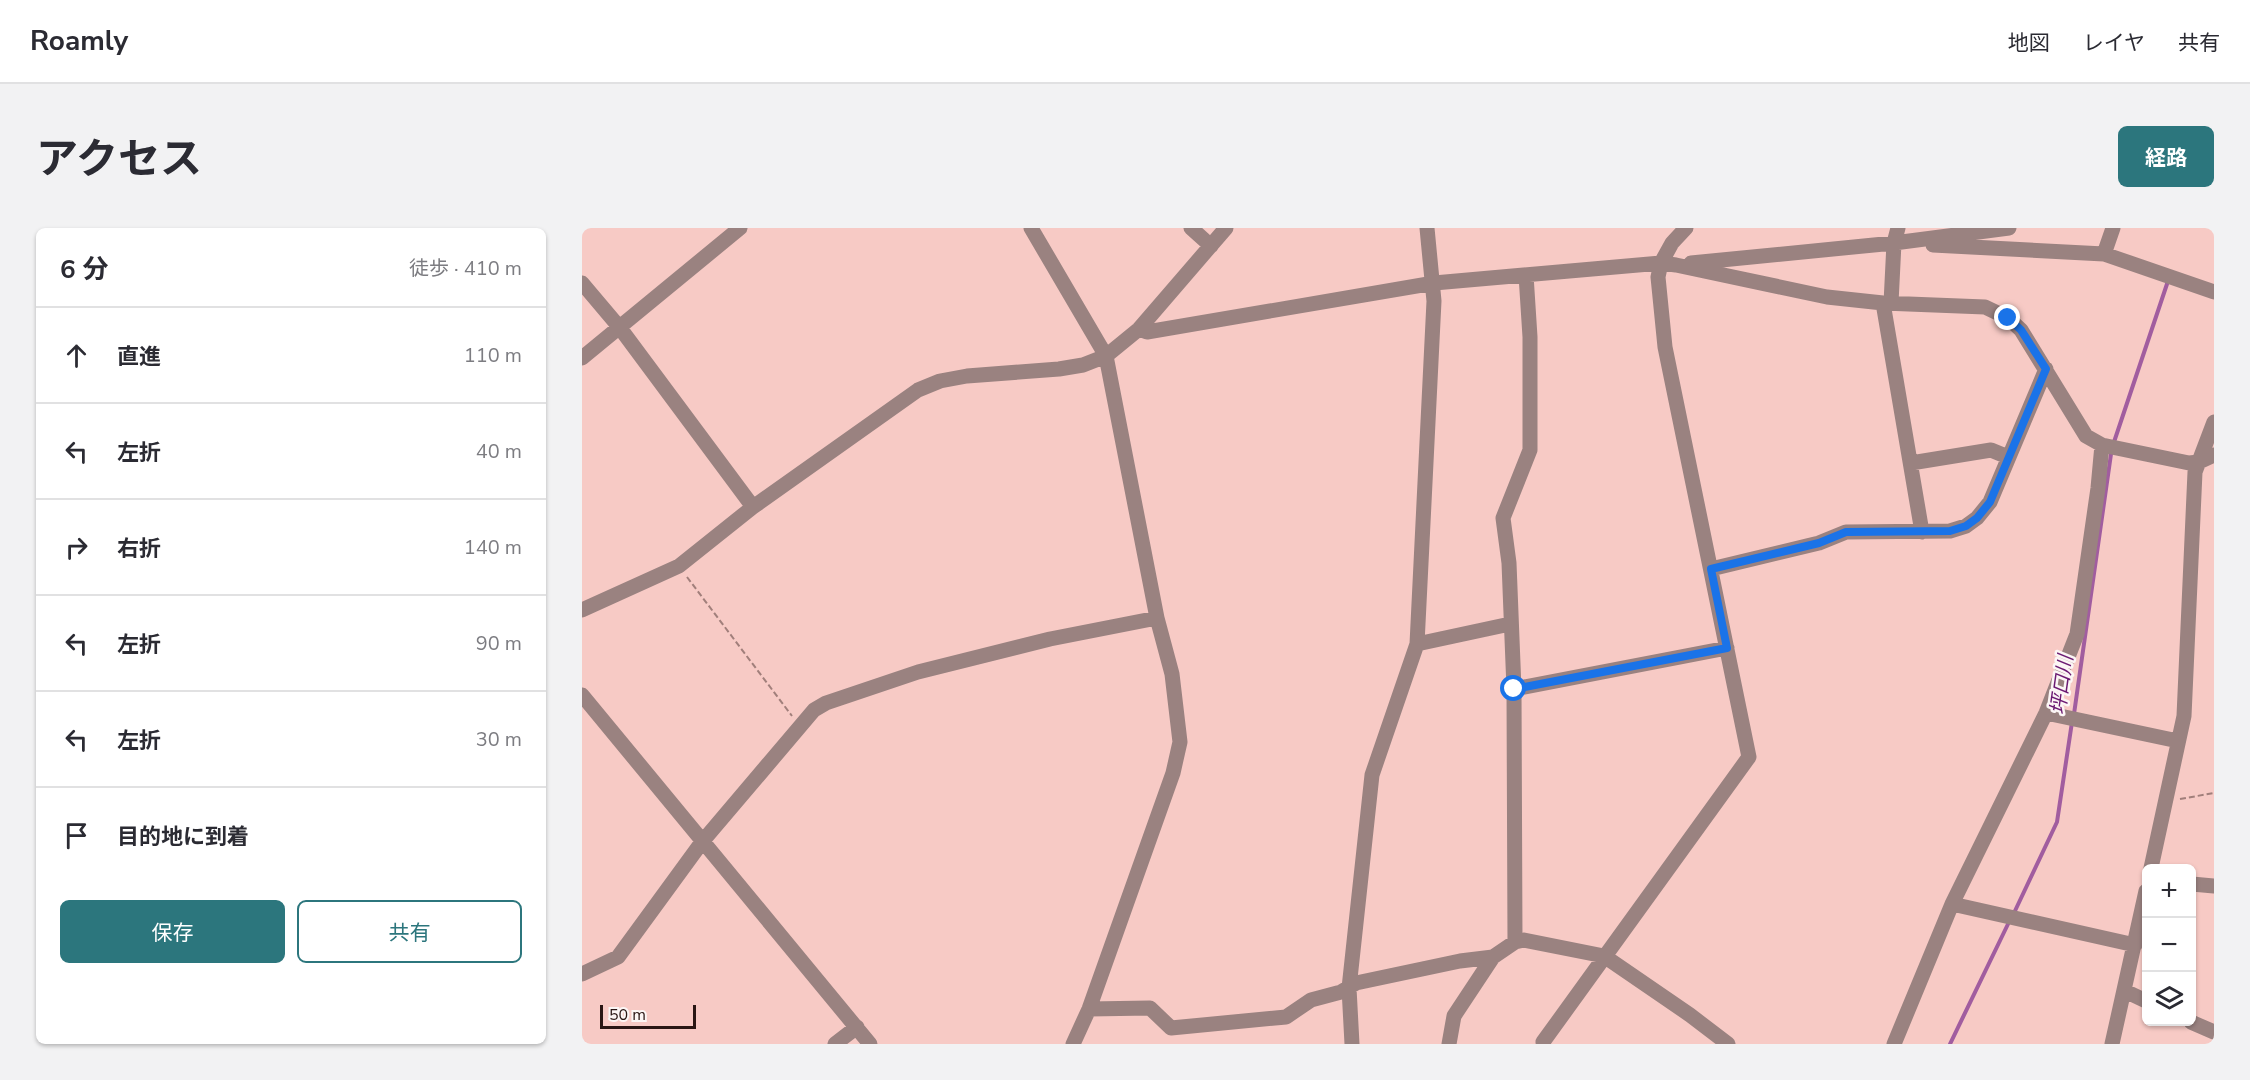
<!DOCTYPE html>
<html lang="ja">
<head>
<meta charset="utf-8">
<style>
	:root { --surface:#fff; --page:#f2f2f3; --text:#2b2b33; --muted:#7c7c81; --line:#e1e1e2; --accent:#2c767d }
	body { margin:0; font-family:"Nunito Sans","Noto Sans JP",sans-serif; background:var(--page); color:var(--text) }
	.controls { position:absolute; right:18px; bottom:18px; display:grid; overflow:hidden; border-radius:9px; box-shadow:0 2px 4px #0004 }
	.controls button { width:54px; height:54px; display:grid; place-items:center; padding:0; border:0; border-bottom:2px solid var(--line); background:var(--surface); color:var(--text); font:30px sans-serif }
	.scale { position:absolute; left:18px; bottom:15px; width:96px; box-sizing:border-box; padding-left:6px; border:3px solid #2a1614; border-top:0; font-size:16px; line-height:21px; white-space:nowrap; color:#2a1614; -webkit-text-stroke:4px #fcf6f5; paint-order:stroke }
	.stop { position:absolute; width:18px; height:18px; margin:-14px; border:4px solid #1a73e8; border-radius:50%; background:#fff }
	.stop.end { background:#1a73e8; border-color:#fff; box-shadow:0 2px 6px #0008 }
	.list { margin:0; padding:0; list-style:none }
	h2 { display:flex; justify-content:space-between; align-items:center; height:78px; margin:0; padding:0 24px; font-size:26px }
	h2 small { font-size:20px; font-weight:400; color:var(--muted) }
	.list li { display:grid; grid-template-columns:39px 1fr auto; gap:18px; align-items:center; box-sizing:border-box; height:96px; padding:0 24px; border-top:2px solid var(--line) }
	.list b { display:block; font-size:22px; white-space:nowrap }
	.list em { font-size:20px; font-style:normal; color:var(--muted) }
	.actions { display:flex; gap:12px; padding:18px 24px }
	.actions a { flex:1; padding:14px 0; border:2px solid var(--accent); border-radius:9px; text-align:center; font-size:21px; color:var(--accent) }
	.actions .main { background:var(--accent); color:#fff }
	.icon { flex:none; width:33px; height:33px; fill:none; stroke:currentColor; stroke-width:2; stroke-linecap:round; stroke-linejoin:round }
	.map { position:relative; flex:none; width:1632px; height:816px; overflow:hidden; border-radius:9px }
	header { display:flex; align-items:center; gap:36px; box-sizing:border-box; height:84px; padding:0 30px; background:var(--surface); border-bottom:2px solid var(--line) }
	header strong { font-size:28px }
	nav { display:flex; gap:33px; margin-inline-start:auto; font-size:21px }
	.intro { display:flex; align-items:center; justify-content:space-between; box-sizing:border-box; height:144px; padding:0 36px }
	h1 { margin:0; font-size:42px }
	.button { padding:15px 27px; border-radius:9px; background:var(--accent); color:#fff; font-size:21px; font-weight:700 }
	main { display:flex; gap:36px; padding:0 36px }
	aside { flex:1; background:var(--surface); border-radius:9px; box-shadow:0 2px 4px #0004 }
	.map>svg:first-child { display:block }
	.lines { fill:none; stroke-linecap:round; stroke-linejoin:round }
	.stream { stroke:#a15d9f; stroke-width:4 }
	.path { stroke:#a17f7b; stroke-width:2; stroke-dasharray:6 3; stroke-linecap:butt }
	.minor { stroke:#9a8280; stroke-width:15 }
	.route { stroke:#1a73e8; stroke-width:8 }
	.labels { text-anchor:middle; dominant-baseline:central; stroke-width:5; stroke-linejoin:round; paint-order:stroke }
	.water-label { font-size:20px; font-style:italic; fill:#6b1a72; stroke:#fcf6f5 }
</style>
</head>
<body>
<header>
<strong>Roamly</strong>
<nav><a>地図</a><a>レイヤ</a><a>共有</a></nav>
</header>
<div class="intro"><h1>アクセス</h1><a class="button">経路</a></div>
<main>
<aside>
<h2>6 分<small>徒歩 · 410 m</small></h2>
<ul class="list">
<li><svg class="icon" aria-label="ahead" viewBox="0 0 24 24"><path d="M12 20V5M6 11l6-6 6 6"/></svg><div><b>直進</b></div><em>110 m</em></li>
<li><svg class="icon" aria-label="left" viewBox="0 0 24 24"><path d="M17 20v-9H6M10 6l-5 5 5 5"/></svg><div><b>左折</b></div><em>40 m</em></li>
<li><svg class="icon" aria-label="right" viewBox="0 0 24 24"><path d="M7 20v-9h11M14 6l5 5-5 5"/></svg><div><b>右折</b></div><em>140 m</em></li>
<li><svg class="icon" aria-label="left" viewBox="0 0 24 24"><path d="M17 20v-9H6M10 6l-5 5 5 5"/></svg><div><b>左折</b></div><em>90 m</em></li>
<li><svg class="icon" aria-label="left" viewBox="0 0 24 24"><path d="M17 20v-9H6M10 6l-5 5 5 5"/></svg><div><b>左折</b></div><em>30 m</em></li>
<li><svg class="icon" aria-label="arrive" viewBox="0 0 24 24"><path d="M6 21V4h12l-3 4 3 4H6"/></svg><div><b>目的地に到着</b></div></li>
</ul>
<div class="actions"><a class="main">保存</a><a>共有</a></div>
</aside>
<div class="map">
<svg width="1632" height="816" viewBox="0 0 1632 816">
	<rect width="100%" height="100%" fill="#f7cac5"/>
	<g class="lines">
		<path class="stream" d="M1532 214 1586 53
			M1492 486 1529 226
			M1432 685 1475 594 1490 494
			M1368 816 1427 694"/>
		<path class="path" d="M105 349 210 488
			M1598 571 1632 565"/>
		<path class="minor" d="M449 0 524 128 575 390 590 446 598 514 591 545 507 781 491 816
			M609 0 629 18
			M1351 17 1522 26 1632 64
			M1522 26 1531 0
			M1109 35 1312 15 1427 0
			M0 55 38 100 171 279
			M1301 75 1340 304
			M1309 75 1312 15 1316 0
			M557 101 565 104 852 55 1079 35 1094 37 1245 69 1301 75 1403 79 1426 90 1439 102 1504 208 1520 217 1607 235 1617 234 1632 227
			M0 130 158 0
			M1329 235 1409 222 1426 229
			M1129 341 1237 315 1264 304 1368 303 1384 298 1395 290 1408 274 1464 141
			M0 382 97 338 171 279 336 162 358 153 385 148 477 141 501 137 524 128 557 101 644 0
			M835 416 928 396
			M932 461 1145 420
			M0 467 288 816
			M1464 485 1596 513
			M1569 640 1602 488 1613 244 1632 194
			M1610 656 1632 658
			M1370 676 1553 717
			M933 714 932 461 927 335 921 290 948 222V109L944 47
			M0 746 36 729 120 614 232 482 244 475 336 444 468 411 575 390
			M1543 763 1564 773
			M507 781 568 780 589 800 704 789 729 772 759 764 774 755 878 733 911 729 933 714 942 712 1022 728 1108 787 1146 816
			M1609 794 1632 804
			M961 814 1167 529 1083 119 1076 49 1079 35 1090 15 1104 0
			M253 816 275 799
			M770 816 767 760 790 547 835 416 852 73 845 0
			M867 816 872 788 911 729
			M1312 816 1370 676 1464 485 1495 406 1516 260 1520 217
			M1530 816 1564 663"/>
	</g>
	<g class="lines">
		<path class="route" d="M932 461 1145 420 1129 341 1237 315 1264 304 1368 303 1384 298 1395 290 1408 274 1464 141 1439 102 1426 90"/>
	</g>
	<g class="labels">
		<g class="water-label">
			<text transform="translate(1480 457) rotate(-82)">坪口川</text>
		</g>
	</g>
</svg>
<div class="controls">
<button>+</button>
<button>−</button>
<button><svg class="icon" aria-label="layers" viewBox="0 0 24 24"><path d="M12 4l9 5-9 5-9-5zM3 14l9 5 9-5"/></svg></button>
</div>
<div class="scale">50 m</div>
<div class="stop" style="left:932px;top:461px"></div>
<div class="stop end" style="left:1426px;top:90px"></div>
</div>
</main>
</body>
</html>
